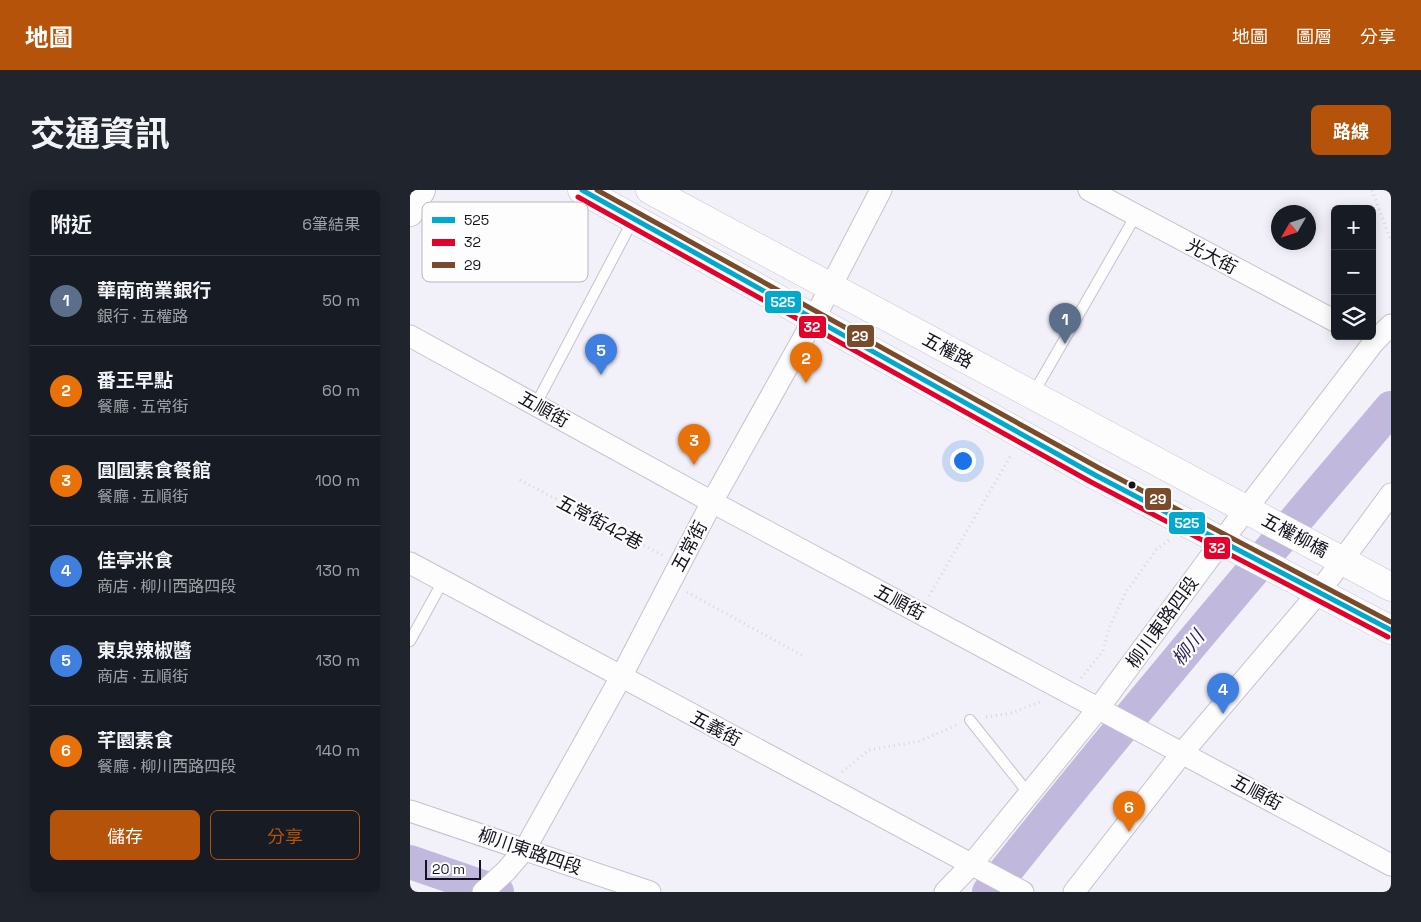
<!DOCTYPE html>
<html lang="zh-TW">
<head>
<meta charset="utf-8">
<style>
	:root { --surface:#171b24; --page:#20242c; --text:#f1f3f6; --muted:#9ea1a6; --line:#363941; --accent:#b45309 }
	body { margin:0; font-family:"Space Grotesk","Noto Sans TC",sans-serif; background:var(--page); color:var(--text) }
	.controls { position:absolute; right:15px; top:15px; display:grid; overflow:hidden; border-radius:8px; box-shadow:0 2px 12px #0003 }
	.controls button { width:45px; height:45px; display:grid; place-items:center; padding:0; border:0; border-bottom:1px solid var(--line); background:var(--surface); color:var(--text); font:25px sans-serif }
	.compass { position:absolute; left:861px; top:15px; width:45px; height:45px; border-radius:50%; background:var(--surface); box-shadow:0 2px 12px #0003; rotate:231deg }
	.scale { position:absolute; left:15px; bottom:12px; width:56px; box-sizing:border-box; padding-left:5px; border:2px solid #15131e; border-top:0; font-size:14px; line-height:18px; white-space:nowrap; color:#15131e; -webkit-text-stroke:4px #fdfdfd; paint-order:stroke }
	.you { position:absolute; left:552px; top:270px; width:18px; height:18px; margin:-12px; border:4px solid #fff; border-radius:50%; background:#1a73e8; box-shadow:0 0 0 8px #1a73e833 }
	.badge { display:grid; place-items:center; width:32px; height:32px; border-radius:50%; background:var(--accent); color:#fff; font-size:16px; font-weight:700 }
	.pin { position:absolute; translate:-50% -41px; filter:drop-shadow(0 1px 2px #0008) }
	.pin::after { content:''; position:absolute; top:26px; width:18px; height:15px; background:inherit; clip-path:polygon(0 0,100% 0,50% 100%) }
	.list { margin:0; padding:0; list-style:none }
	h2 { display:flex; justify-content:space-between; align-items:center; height:65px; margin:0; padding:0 20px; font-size:21px }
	h2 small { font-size:16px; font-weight:400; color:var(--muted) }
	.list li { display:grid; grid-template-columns:32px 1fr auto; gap:15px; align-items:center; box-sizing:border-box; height:90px; padding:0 20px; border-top:1px solid var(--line) }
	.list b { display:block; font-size:19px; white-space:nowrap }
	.list p { margin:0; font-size:16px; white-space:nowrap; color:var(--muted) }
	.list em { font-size:16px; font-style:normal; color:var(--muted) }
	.actions { display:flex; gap:10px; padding:15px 20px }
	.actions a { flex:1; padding:11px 0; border:1px solid var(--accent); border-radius:8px; text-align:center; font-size:18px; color:var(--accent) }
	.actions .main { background:var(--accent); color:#fff }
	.icon { flex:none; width:28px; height:28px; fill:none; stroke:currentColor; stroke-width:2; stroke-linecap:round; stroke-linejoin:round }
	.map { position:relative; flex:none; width:981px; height:702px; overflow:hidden; border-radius:8px }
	header { display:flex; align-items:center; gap:30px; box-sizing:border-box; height:70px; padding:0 25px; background:var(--accent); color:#fff }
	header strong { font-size:24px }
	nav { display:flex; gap:28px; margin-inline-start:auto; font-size:18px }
	.intro { display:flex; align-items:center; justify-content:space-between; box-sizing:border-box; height:120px; padding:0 30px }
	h1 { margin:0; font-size:35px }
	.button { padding:12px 22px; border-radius:8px; background:var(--accent); color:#fff; font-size:18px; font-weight:700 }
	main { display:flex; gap:30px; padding:0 30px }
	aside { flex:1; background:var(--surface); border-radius:8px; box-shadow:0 2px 12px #0003 }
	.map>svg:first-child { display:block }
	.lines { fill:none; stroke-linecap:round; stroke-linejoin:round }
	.river { stroke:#c1b9dd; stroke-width:34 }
	.service-casing { stroke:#c5c3cd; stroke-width:12 }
	.minor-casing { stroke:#c5c3cd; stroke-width:23 }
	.tertiary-casing { stroke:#c5c3cd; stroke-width:28 }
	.secondary-casing { stroke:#c5c3cd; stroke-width:29 }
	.path { stroke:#d8d7d9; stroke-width:3; stroke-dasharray:1 4; stroke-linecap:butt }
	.service { stroke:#fdfdfe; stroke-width:10 }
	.minor { stroke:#fdfdfe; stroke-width:21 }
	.tertiary { stroke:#fdfdfe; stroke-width:26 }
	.secondary { stroke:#fdfdfe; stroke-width:28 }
	.bus-1-casing { stroke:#fdfdfd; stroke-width:9 }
	.bus-2-casing { stroke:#fdfdfd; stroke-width:9 }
	.bus-3-casing { stroke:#fdfdfd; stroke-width:9 }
	.bus-1 { stroke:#00a9ce; stroke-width:5 }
	.bus-2 { stroke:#e4002b; stroke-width:5 }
	.bus-3 { stroke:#7a4b2a; stroke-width:5 }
	.bus-dot { fill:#15131e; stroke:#fdfdfd; stroke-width:2 }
	.labels { text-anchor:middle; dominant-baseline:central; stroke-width:4.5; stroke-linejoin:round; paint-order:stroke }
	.street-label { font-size:18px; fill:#15131e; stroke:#fdfdfd }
	.water-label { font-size:19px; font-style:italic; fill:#36255e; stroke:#fdfdfd }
	.key { fill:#fdfdfd; stroke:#b7b7ba; stroke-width:1 }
	.key-label { font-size:14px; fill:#15131e }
	.line-badge { stroke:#fdfdfd; stroke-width:2 }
	.badge-label { font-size:14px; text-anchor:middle; font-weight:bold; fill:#fff }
</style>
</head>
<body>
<header>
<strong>地圖</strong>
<nav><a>地圖</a><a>圖層</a><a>分享</a></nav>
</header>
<div class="intro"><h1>交通資訊</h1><a class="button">路線</a></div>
<main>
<aside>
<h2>附近<small>6筆結果</small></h2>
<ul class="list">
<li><span class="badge" style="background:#5c6f8a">1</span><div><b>華南商業銀行</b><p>銀行 · 五權路</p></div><em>50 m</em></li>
<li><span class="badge" style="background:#e8710a">2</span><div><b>番王早點</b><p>餐廳 · 五常街</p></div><em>60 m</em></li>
<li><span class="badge" style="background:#e8710a">3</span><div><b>圓圓素食餐館</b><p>餐廳 · 五順街</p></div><em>100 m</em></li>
<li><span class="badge" style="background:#3f7fe0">4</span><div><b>佳亭米食</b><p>商店 · 柳川西路四段</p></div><em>130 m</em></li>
<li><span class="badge" style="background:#3f7fe0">5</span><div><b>東泉辣椒醬</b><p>商店 · 五順街</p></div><em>130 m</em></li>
<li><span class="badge" style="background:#e8710a">6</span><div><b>芊園素食</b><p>餐廳 · 柳川西路四段</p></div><em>140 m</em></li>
</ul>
<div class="actions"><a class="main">儲存</a><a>分享</a></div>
</aside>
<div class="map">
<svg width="981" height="702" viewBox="0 0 981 702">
	<rect width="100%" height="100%" fill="#f2f0f8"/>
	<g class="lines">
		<path class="river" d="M0 672 87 702
			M579 702C709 537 845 378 981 218"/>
		<defs>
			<path id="service" d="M623 204 726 25
				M126 214 223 30
				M0 451 33 391
				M560 530 619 604"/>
			<path id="minor" d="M679 0 925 131
				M0 146 302 312 981 675
				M0 373 613 702
				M0 621 240 702
				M73 702 96 681 115 659 211 487 302 312 404 129 471 0
				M535 702 561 675 688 519 812 351 964 152 981 135
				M664 702 773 562 909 402 981 304"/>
			<path id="tertiary" d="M0 23 12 0"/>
			<path id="secondary" d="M172 0 685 285 981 440
				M240 0 981 397"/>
		</defs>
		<use href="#service" class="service-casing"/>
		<use href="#minor" class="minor-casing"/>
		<use href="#tertiary" class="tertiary-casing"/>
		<use href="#secondary" class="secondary-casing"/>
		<path class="path" d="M962 0 981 51
			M110 290 254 366
			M277 402 395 467
			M519 406 601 265
			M671 488 693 461 699 438 716 402 746 360 759 350
			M576 527 602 523 632 511
			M432 582 459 560 510 551 549 534"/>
		<use href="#service" class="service"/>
		<use href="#minor" class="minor"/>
		<use href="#tertiary" class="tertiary"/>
		<use href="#secondary" class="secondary"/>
		<defs>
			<path id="bus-1" d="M172 0 685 285 981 440"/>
			<path id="bus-2" d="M168 7 681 292 978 447"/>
			<path id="bus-3" d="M187 0 689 278 981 432"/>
		</defs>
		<use href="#bus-1" class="bus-1-casing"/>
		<use href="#bus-2" class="bus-2-casing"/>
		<use href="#bus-3" class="bus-3-casing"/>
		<use href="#bus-1" class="bus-1"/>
		<use href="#bus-2" class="bus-2"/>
		<use href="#bus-3" class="bus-3"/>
	</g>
	<circle class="bus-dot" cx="722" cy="295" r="4.5"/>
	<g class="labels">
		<g class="street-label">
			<text transform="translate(802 66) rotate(28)">光大街</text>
			<text transform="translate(538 160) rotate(28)">五權路</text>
			<text transform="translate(134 219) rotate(29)">五順街</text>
			<text transform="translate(190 332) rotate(28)">五常街42巷</text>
			<text transform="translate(885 345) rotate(28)">五權柳橋</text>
			<text transform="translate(279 356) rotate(-62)">五常街</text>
			<text transform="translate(490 412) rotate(28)">五順街</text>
			<text transform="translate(752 432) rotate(-54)">柳川東路四段</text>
			<text transform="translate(306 538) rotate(28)">五義街</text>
			<text transform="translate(847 602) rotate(28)">五順街</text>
			<text transform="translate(120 661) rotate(19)">柳川東路四段</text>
		</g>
		<g class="water-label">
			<text transform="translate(778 458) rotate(-51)">柳川</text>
		</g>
	</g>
	<rect x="12" y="12" width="166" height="80" rx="8" class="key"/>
	<rect x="22" y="27" width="23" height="6" fill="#00a9ce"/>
	<rect x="22" y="49" width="23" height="7" fill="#e4002b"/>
	<rect x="22" y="72" width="23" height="6" fill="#7a4b2a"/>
	<g class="key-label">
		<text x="54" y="35">525</text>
		<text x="54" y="57">32</text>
		<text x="54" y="80">29</text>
	</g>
	<g class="line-badge">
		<rect x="354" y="100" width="38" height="24" rx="5" fill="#00a9ce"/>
		<rect x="388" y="125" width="29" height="24" rx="5" fill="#e4002b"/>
		<rect x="436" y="134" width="29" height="24" rx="5" fill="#7a4b2a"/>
		<rect x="734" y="297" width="28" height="24" rx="5" fill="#7a4b2a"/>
		<rect x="758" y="321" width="38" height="24" rx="5" fill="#00a9ce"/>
		<rect x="793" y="346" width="28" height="24" rx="5" fill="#e4002b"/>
	</g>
	<g class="badge-label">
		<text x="373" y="117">525</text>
		<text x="402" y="142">32</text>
		<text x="450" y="151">29</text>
		<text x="748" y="314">29</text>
		<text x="777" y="338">525</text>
		<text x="807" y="363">32</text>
	</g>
</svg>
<div class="controls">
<button>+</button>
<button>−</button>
<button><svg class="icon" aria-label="layers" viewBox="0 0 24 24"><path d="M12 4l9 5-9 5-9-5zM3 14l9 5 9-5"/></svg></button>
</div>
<svg class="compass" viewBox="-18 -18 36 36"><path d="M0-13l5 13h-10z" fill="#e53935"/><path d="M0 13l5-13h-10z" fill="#9ea1a6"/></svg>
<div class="scale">20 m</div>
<div class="you"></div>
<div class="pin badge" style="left:655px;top:154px;background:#5c6f8a">1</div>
<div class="pin badge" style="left:396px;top:193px;background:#e8710a">2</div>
<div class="pin badge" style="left:284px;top:275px;background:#e8710a">3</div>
<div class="pin badge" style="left:813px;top:524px;background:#3f7fe0">4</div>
<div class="pin badge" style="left:191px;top:185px;background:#3f7fe0">5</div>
<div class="pin badge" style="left:719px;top:642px;background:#e8710a">6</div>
</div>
</main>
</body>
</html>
